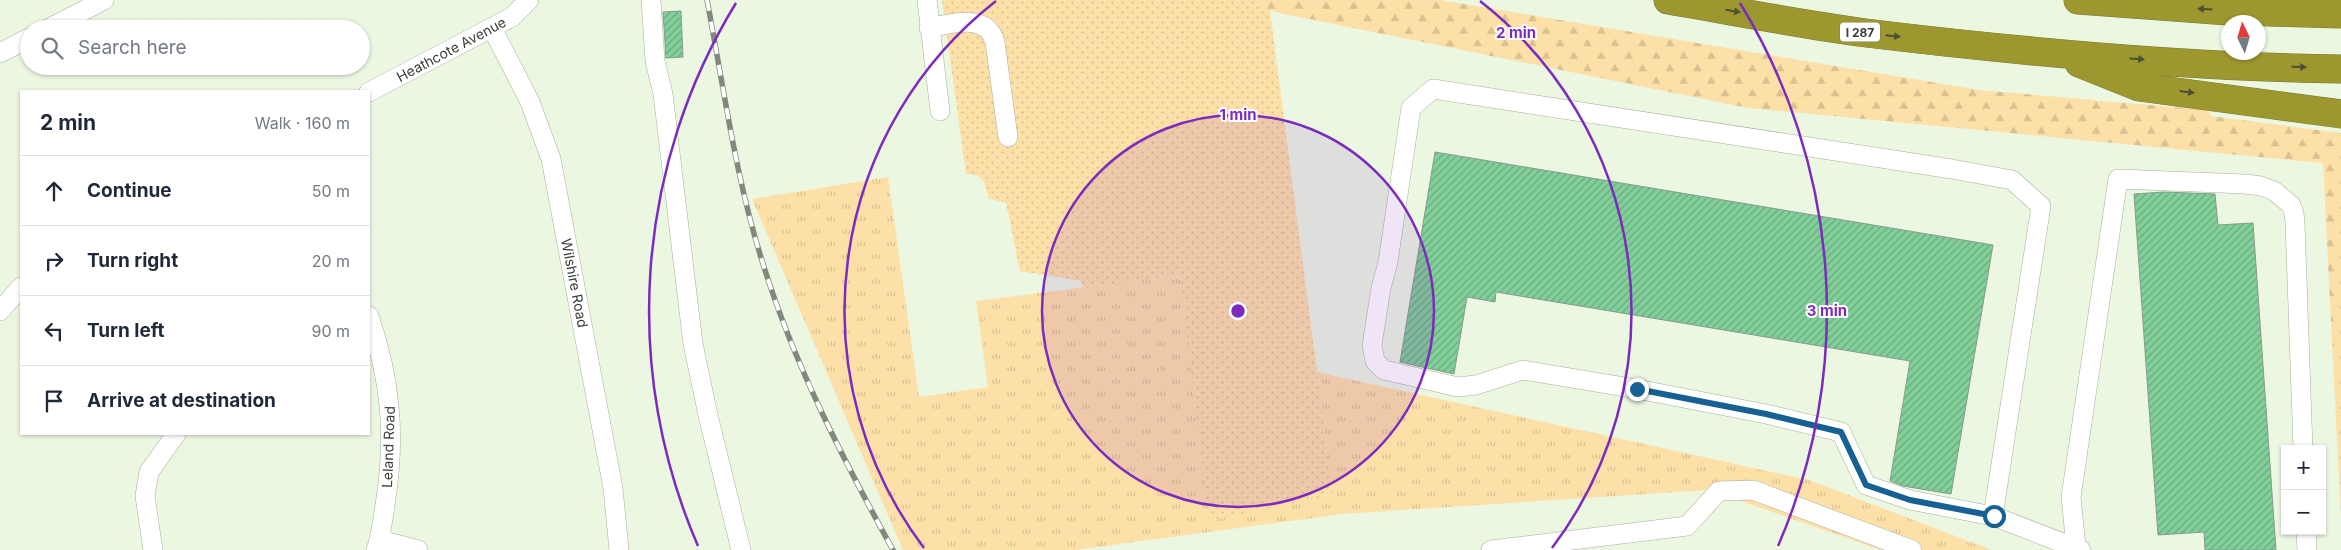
<!DOCTYPE html>
<html lang="en">
<head>
<meta charset="utf-8">
<style>
	:root { --surface:#fff; --page:#f2f2f3; --text:#1f2937; --muted:#747a83; --line:#e0e1e3 }
	body { margin:0; font-family:Inter,sans-serif; background:var(--page); color:var(--text) }
	.controls { position:absolute; right:15px; bottom:15px; display:grid; overflow:hidden; border-radius:0px; box-shadow:0 1px 4px #0004 }
	.controls button { width:45px; height:45px; display:grid; place-items:center; padding:0; border:0; border-bottom:1px solid var(--line); background:var(--surface); color:var(--text); font:25px sans-serif }
	.compass { position:absolute; left:2221px; top:15px; width:45px; height:45px; border-radius:50%; background:var(--surface); box-shadow:0 1px 4px #0004; rotate:355deg }
	.stop { position:absolute; width:15px; height:15px; margin:-11px; border:4px solid #166093; border-radius:50%; background:#fff }
	.stop.end { background:#166093; border-color:#fff; box-shadow:0 1px 5px #0008 }
	.list { margin:0; padding:0; list-style:none }
	h2 { display:flex; justify-content:space-between; align-items:center; height:65px; margin:0; padding:0 20px; font-size:21px }
	h2 small { font-size:16px; font-weight:400; color:var(--muted) }
	.list li { display:grid; grid-template-columns:32px 1fr auto; gap:15px; align-items:center; box-sizing:border-box; height:70px; padding:0 20px; border-top:1px solid var(--line) }
	.list b { display:block; font-size:19px; white-space:nowrap }
	.list em { font-size:16px; font-style:normal; color:var(--muted) }
	.icon { flex:none; width:28px; height:28px; fill:none; stroke:currentColor; stroke-width:2; stroke-linecap:round; stroke-linejoin:round }
	.map { position:relative; flex:none; width:2341px; height:550px; overflow:hidden }
	.search { position:absolute; background:var(--surface); box-shadow:0 1px 4px #0004; left:20px; top:20px; width:350px; height:55px; display:flex; align-items:center; gap:12px; box-sizing:border-box; padding:0 18px; border-radius:28px; color:var(--muted); font-size:19px }
	.panel { position:absolute; background:var(--surface); box-shadow:0 1px 4px #0004; left:20px; top:90px; width:350px; height:345px; border-radius:0px }
	.map>svg:first-child { display:block }
	.grass { fill:url(#grass-tufts) }
	.forest { fill:url(#forest-firs) }
	.park { fill:url(#park-dots) }
	.building { fill:url(#building-hatch); stroke:#869a8b }
	.lines { fill:none; stroke-linecap:round; stroke-linejoin:round }
	.minor-casing { stroke:#a5b09c; stroke-width:20 }
	.highway-casing { stroke:#7a7831; stroke-width:29 }
	.minor { stroke:#fff; stroke-width:19 }
	.highway { stroke:#9c972e; stroke-width:28 }
	.rail-casing { stroke:#82897c; stroke-width:5.5 }
	.rail { stroke:#fff; stroke-width:4; stroke-dasharray:11; stroke-linecap:butt }
	.oneway { fill:#4e5034 }
	.route { stroke:#166093; stroke-width:6 }
	.ring { fill:none; stroke:#7b2cbf; stroke-width:2.5 }
	.labels { text-anchor:middle; dominant-baseline:central; stroke-width:4; stroke-linejoin:round; paint-order:stroke }
	.shield { fill:#fff; stroke:#757872; stroke-width:1 }
	.shield-label { font-size:12px; font-weight:bold; fill:#3a3e36 }
	.street-label { font-size:14px; fill:#3a3e36; stroke:#fff }
	.centre { fill:#7b2cbf; stroke:#fff; stroke-width:2.5 }
	.ring-label { font-size:15px; text-anchor:middle; font-weight:bold; fill:#7b2cbf; stroke:#fff; stroke-width:4; stroke-linejoin:round; paint-order:stroke }
</style>
</head>
<body>
<div class="map">
<svg width="2341" height="550" viewBox="0 0 2341 550">
	<defs>
		<pattern id="grass-tufts" width="24" height="20" patternUnits="userSpaceOnUse" patternTransform="scale(1.25)"><rect width="24" height="20" fill="#fde0a8"/><path d="M3 7l-1-3M5 7V3M7 7l1-3M15 17l-1-3M17 17v-4M19 17l1-3" fill="none" stroke="#dac191"/></pattern>
		<pattern id="forest-firs" width="22" height="20" patternUnits="userSpaceOnUse" patternTransform="scale(1.25)"><rect width="22" height="20" fill="#fde0a8"/><path d="M5 1l3.5 6h-7zM16 11l3.5 6h-7z" fill="#dac191"/></pattern>
		<pattern id="park-dots" width="8" height="8" patternUnits="userSpaceOnUse" patternTransform="scale(1.25)"><rect width="8" height="8" fill="#fde0a8"/><path d="M2 2h.1M6 6h.1" fill="none" stroke="#dac191" stroke-width="1.8" stroke-linecap="round"/></pattern>
		<pattern id="building-hatch" width="6" height="6" patternUnits="userSpaceOnUse" patternTransform="scale(1.25)"><rect width="6" height="6" fill="#81cf99"/><path d="M-1 1l2-2M0 6l6-6M5 7l2-2" fill="none" stroke="#6ba97e"/></pattern>
	</defs>
	<rect width="100%" height="100%" fill="#ecf7e2"/>
	<path class="grass" d="M888 177 919 397 988 387 976 301 1180 275 1317 372 1809 480 1992 550H1881L1709 490 1342 514 1075 550H903L752 199Z"/>
	<path class="forest" d="M1257 0H1440L1979 90 2207 110 2211 116 2341 133V518L2323 163 1748 108 1270 11Z"/>
	<path class="park" d="M942 0H1257L1270 11 1333 495 1209 521 1180 275 1083 288 1081 281 1020 271 1006 203 989 199 984 182 977 175 966 174Z"/>
	<path class="building" d="M681 11 683 57 666 58 663 12Z
		M1435 152 1993 245 1951 494 1903 486 1890 481 1910 361 1496 292 1495 302 1467 297 1454 374 1400 362Z
		M2164 192 2215 194 2218 225 2253 223 2276 550H2205L2204 532 2158 535 2134 194Z"/>
	<g class="lines">
		<defs>
			<path id="minor" d="M651 0 655 61 663 94 693 344 708 415 741 550
				M927 0 940 111
				M492 28 530 102 551 159 613 488 619 550
				M929 28C952 23 987 13 995 42L1008 137
				M48 29 104 0
				M0 53 29 38
				M369 92 512 17 529 0
				M0 311 21 287
				M369 316C391 380 396 438 385 505 383 520 381 536 376 550
				M1993 516 2041 206 2012 180 1952 169 1433 89 1411 108 1388 262 1381 288 1372 345 1375 361 1384 370 1458 387 1476 385 1523 370 1637 389 1766 414 1841 432 1866 485 1910 500 1993 516 2081 550
				M2306 531 2307 550
				M380 540 418 550
				M2076 547 2071 497 2118 179 2245 184 2261 186 2274 191 2291 205 2294 213 2295 223 2303 449
				M153 550 145 496 149 472 176 434
				M1491 550 1687 526 1719 491 1753 490 1912 550"/>
			<path id="highway" d="M1668 0C1733 11 1799 24 1866 33 2023 52 2182 67 2341 69
				M2078 0 2228 11 2341 14
				M2079 63 2139 87 2341 114"/>
		</defs>
		<use href="#minor" class="minor-casing"/>
		<use href="#highway" class="highway-casing"/>
		<use href="#minor" class="minor"/>
		<use href="#highway" class="highway"/>
		<defs>
			<path id="rail" d="M707 0C724 89 736 181 764 267 795 366 843 459 893 550"/>
		</defs>
		<use href="#rail" class="rail-casing"/>
		<use href="#rail" class="rail"/>
	</g>
	<defs><path id="oneway-solid" d="M-6-.8H1V-3.2L6.5 0L1 3.2V.8H-6Z" transform="scale(1.25)"/></defs>
	<g class="oneway">
		<use href="#oneway-solid" transform="translate(2205 9) rotate(-176)"/>
		<use href="#oneway-solid" transform="translate(1733 11) rotate(9)"/>
		<use href="#oneway-solid" transform="translate(1893 36) rotate(6)"/>
		<use href="#oneway-solid" transform="translate(2137 59) rotate(4)"/>
		<use href="#oneway-solid" transform="translate(2299 67) rotate(2)"/>
		<use href="#oneway-solid" transform="translate(2187 92) rotate(7)"/>
	</g>
	<g class="lines">
		<path class="route" d="M1637 389 1766 414 1841 432 1866 485 1910 500 1994 516"/>
	</g>
	<circle cx="1238" cy="311" r="196" fill="#7b2cbf" fill-opacity=".12"/>
	<g class="ring">
		<circle cx="1238" cy="311" r="196"/>
		<path d="M924 548A393 393 0 0 1 996 1M1480 1A393 393 0 0 1 1552 548"/>
		<path d="M698 546A589 589 0 0 1 736 3M1740 3A589 589 0 0 1 1778 546"/>
	</g>
	<g class="labels">
		<rect class="shield" x="1840" y="22.5" width="40" height="19" rx="4"/>
		<g class="shield-label">
			<text x="1860" y="32">I 287</text>
		</g>
		<g class="street-label">
			<text transform="translate(451 49) rotate(-28)">Heathcote Avenue</text>
			<text transform="translate(575 283) rotate(79)">Wilshire Road</text>
			<text transform="translate(388 447) rotate(-88)">Leland Road</text>
		</g>
	</g>
	<circle cx="1238" cy="311" r="8" class="centre"/>
	<g class="ring-label">
		<text x="1516" y="38">2 min</text>
		<text x="1238" y="120">1 min</text>
		<text x="1827" y="316">3 min</text>
	</g>
</svg>
<div class="controls">
<button>+</button>
<button>−</button>
</div>
<svg class="compass" viewBox="-18 -18 36 36"><path d="M0-13l5 13h-10z" fill="#e53935"/><path d="M0 13l5-13h-10z" fill="#747a83"/></svg>
<div class="stop" style="left:1994px;top:516px"></div>
<div class="stop end" style="left:1637px;top:389px"></div>
<div class="search"><svg class="icon" aria-label="search" viewBox="0 0 24 24"><circle cx="10" cy="10" r="6"/><path d="M15 15l6 6"/></svg>Search here</div>
<section class="panel">
<h2>2 min<small>Walk · 160 m</small></h2>
<ul class="list">
<li><svg class="icon" aria-label="ahead" viewBox="0 0 24 24"><path d="M12 20V5M6 11l6-6 6 6"/></svg><div><b>Continue</b></div><em>50 m</em></li>
<li><svg class="icon" aria-label="right" viewBox="0 0 24 24"><path d="M7 20v-9h11M14 6l5 5-5 5"/></svg><div><b>Turn right</b></div><em>20 m</em></li>
<li><svg class="icon" aria-label="left" viewBox="0 0 24 24"><path d="M17 20v-9H6M10 6l-5 5 5 5"/></svg><div><b>Turn left</b></div><em>90 m</em></li>
<li><svg class="icon" aria-label="arrive" viewBox="0 0 24 24"><path d="M6 21V4h12l-3 4 3 4H6"/></svg><div><b>Arrive at destination</b></div></li>
</ul>
</section>
</div>
</body>
</html>
